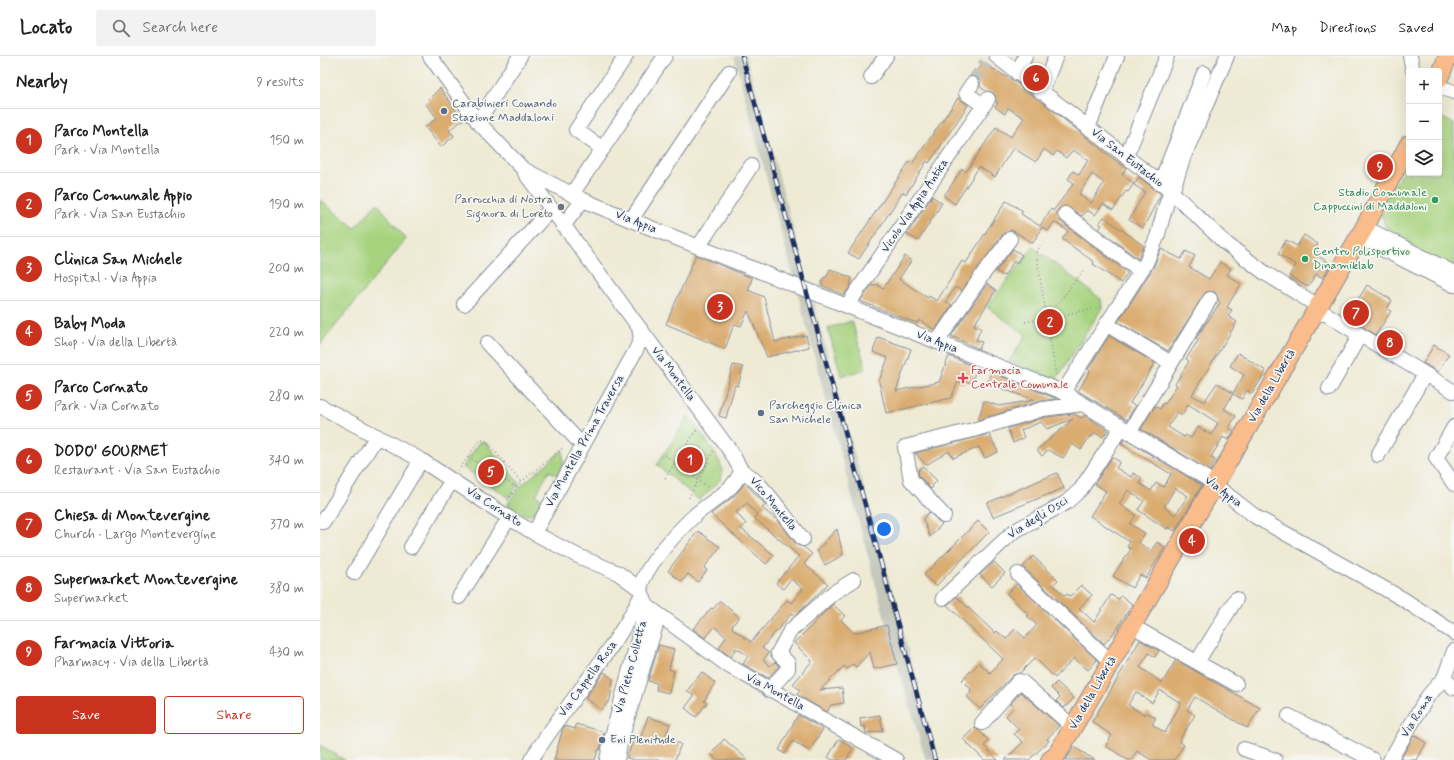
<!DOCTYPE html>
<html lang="en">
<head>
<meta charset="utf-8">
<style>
	:root { --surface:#fff; --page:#f2f2f2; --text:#222; --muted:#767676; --line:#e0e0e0; --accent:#c8321e }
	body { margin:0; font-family:Mynerve,sans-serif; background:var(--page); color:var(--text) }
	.controls { position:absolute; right:12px; top:12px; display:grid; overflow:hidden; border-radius:4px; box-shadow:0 4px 16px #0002 }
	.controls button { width:36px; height:36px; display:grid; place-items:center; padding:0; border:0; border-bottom:1px solid var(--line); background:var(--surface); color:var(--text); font:20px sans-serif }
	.you { position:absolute; left:564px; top:473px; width:14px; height:14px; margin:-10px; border:3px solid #fff; border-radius:50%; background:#1a73e8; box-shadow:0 0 0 6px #1a73e833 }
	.badge { display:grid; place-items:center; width:26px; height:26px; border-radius:50%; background:var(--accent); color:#fff; font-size:13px; font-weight:700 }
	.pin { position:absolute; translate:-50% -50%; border:2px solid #fff; box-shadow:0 1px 4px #0006 }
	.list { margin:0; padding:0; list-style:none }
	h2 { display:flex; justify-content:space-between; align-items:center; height:52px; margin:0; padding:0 16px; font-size:17px }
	h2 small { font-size:13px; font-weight:400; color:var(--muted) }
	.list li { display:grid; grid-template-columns:26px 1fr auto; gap:12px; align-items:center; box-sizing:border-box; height:64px; padding:0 16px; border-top:1px solid var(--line) }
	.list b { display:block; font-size:15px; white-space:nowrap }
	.list p { margin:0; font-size:13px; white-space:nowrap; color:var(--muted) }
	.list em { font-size:13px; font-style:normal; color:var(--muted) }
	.actions { display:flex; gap:8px; padding:12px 16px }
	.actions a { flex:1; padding:9px 0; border:1px solid var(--accent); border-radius:4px; text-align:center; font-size:14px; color:var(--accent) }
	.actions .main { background:var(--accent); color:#fff }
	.icon { flex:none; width:22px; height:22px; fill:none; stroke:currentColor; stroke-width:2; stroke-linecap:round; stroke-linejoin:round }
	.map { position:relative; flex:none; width:1134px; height:704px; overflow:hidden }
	header { display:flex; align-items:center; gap:24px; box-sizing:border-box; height:56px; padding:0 20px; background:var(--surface); border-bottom:1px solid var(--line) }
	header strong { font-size:19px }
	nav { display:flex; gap:22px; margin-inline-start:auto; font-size:14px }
	.search { width:280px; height:36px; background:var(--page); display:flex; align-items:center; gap:10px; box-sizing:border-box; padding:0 14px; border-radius:4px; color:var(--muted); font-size:15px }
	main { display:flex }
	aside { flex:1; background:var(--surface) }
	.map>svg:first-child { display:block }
	.industrial { fill:#c3c6b9 }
	.green { fill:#a7d37f; stroke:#61816e }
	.building { fill:#daac6f; fill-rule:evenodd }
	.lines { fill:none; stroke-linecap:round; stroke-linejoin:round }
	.minor-tunnel { stroke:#c4c5bc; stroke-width:14; stroke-dasharray:14 7; stroke-linecap:butt }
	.minor-casing { stroke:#848c99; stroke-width:16 }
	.major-casing { stroke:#848c99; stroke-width:20 }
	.path { stroke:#848c99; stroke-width:1.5; stroke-dasharray:1 3; stroke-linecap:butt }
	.minor { stroke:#fff; stroke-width:14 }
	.major { stroke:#f9bc8a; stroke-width:18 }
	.rail-casing { stroke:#1b2f5e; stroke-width:4.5 }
	.rail { stroke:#f6f6f2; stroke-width:3; stroke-dasharray:9; stroke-linecap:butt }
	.service-dot { fill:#5c6f8a; stroke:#f6f6f2; stroke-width:1.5 }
	.leisure-dot { fill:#2e9e5b; stroke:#f6f6f2; stroke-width:1.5 }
	.worship-dot { fill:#6b7280; stroke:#f6f6f2; stroke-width:1.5 }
	.health-dot { fill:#e0444e; stroke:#f6f6f2; stroke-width:1.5 }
	.labels { text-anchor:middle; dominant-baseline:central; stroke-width:3.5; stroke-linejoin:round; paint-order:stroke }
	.service-label { font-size:12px; fill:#4e5e75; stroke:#f6f6f2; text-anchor:start }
	.street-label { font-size:12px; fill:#1b2f5e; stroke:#f6f6f2 }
	.leisure-label { font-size:12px; fill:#27864d; stroke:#f6f6f2; text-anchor:end }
	.worship-label { font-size:12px; fill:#5b616d; stroke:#f6f6f2; text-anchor:end }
	.health-label { font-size:12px; fill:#be3a42; stroke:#f6f6f2; text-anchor:start }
</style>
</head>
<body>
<header>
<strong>Locato</strong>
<div class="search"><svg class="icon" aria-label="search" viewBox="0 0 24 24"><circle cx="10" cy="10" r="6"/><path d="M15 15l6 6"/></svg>Search here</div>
<nav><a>Map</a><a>Directions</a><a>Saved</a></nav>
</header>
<main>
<aside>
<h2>Nearby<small>9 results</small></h2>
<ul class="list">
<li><span class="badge">1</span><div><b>Parco Montella</b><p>Park · Via Montella</p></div><em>150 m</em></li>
<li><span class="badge">2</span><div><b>Parco Comunale Appio</b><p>Park · Via San Eustachio</p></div><em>190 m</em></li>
<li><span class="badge">3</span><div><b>Clinica San Michele</b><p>Hospital · Via Appia</p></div><em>200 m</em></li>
<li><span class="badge">4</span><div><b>Baby Moda</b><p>Shop · Via della Libertà</p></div><em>220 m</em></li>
<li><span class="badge">5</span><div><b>Parco Cornato</b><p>Park · Via Cornato</p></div><em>280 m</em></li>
<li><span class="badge">6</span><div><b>DODO' GOURMET</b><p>Restaurant · Via San Eustachio</p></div><em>340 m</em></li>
<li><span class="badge">7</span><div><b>Chiesa di Montevergine</b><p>Church · Largo Montevergine</p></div><em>370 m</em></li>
<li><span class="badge">8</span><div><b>Supermarket Montevergine</b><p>Supermarket</p></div><em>380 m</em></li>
<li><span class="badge">9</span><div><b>Farmacia Vittoria</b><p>Pharmacy · Via della Libertà</p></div><em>430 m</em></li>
</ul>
<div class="actions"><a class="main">Save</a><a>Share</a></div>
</aside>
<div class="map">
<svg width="1134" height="704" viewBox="0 0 1134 704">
	<rect width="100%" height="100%" fill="#f6f6f2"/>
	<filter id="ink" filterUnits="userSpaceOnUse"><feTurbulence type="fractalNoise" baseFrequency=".025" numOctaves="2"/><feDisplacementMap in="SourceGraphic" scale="8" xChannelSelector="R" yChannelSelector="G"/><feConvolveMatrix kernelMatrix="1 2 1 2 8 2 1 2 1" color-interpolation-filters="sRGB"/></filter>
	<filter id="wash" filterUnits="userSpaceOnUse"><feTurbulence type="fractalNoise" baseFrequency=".012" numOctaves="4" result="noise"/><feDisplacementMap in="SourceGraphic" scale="16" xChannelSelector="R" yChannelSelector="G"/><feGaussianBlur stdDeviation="0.9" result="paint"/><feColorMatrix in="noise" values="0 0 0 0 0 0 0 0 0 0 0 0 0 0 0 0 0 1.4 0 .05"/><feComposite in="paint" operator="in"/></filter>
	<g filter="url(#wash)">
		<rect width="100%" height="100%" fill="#eeead4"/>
		<path class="industrial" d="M414 0H426L618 704H606L577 608Z"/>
		<path class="green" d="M1119 60 1134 68V213L1069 180 1060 155 1089 104V117H1119Z
			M0 144 35 172 57 147 86 183 0 289Z
			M713 191 781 243 782 252 736 324 689 305 706 279 667 251Z
			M532 265 546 313 521 320 508 272Z
			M368 360C376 372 409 408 401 422 396 430 386 437 379 444L337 409Z
			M160 386H165L199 427 189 442 143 411Z
			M243 394V408L237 419 229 415 216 439 223 444C210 465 207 461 187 449L202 429Z
			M0 689 25 704H0Z"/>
		<g id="blocks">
			<path class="building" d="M663 7 697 27 702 31 701 32 720 44 787 98 806 112 802 119 814 127 808 136 806 135 793 154 783 148 775 159 767 154 762 160 746 150 739 153 737 157 740 165 808 217 801 227 773 208 774 206 742 183 748 175 734 166 728 175 722 171 713 187 692 174 683 178 642 235 635 231 626 246 632 249 615 274 599 264 598 267 591 265 540 245 552 229 554 230 556 228 563 233 585 200 591 205 579 223 608 242 609 240 617 245 642 205 646 207 686 145 703 155 701 158 720 170 731 153 733 155 754 127 748 123 753 115 759 119 768 104 753 94 746 102 737 95 733 100 724 93 716 106 693 92 675 121 659 111 635 148 624 140 642 113 646 116 676 71 691 81 704 62 688 52 685 58 675 51 678 47 676 46 675 39 672 36 666 35 660 31V25L654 20ZM772 118 784 127 771 147 759 138Z
				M120 32 143 64 129 74 134 80 121 91 105 71 117 62 105 47Z
				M638 42 648 49 609 107 607 105 586 138 583 136 539 203 528 197 589 106 592 108Z
				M819 121 841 138 823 172 809 164 825 136 814 129Z
				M612 140 622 147 598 185 587 178Z
				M784 161 824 190 818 203 779 173 782 169 779 167Z
				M984 179 998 188 995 193 998 195 996 199 1011 208 1003 222 996 218 988 231 969 220 976 209 958 198 966 184 977 190Z
				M693 193 702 199 697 207 694 205 684 220 676 215Z
				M841 193 861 203 866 195 875 200 869 211 889 223 900 206 911 213 907 219 921 228 907 251 912 254 908 260 917 266 872 339 884 346 897 327 913 337 924 319 910 310 918 297 946 315 932 338 927 334 922 343 913 338 904 353 916 360 909 372 914 375 908 384 903 381 891 401 895 404 890 415 821 373 835 350 840 353 843 347 845 348 857 329 855 328 869 305 866 303 879 283 876 282 900 247 895 236H886L848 295 798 266 833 212ZM868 348 898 367 891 379 878 371 871 382 866 379 864 381 848 371 857 356 862 359Z
				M376 199 432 222 428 234 444 241 455 286 486 279 489 291 447 301 428 255 421 270 414 268 405 293 346 268Z
				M510 213 532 222 530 231 524 239 501 229 504 221 506 222Z
				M667 228 676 234 654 269 661 272 656 284 662 286 659 293 631 280Z
				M1047 229 1072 244 1067 253 1071 255 1056 279 1024 259 1031 248 1034 250Z
				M789 280 835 307 810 347 815 350 807 364 758 335 770 315 768 313Z
				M558 281 591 293 576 335 619 326 629 300 657 312 651 327 645 325 644 328 638 326 631 342 566 357 559 325 568 302 553 296Z
				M1114 289 1129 298 1118 316 1103 307Z
				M413 309 423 311 418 330 415 329 406 362 399 360Z
				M671 316 737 343 721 345 658 364 664 345 679 350 714 344 667 327Z
				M754 358 762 362 764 359 788 374 783 381 775 377 772 381 770 380 761 394 752 388 743 402 728 394 722 400 717 394 753 363 727 373 721 366 701 374 704 382 693 387 688 372 725 361Z
				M669 378 678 396 665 402 659 391 633 402 629 395 606 409 595 397Z
				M804 383 882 429 855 475 848 471 847 473 818 454 824 445 808 434 799 448 816 459 810 468 825 477 819 487 831 495 837 486 845 491 826 522 820 519 812 532 793 520 811 493 807 491 810 486 770 460 786 435 775 428 792 401 800 406 796 412 811 421 813 417 822 422 819 427 831 435 836 427 844 431 851 418 801 388ZM855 432 868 440 855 459 844 451Z
				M603 410 617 425 612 430 613 431 611 433 599 420 598 414Z
				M737 417 744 432 673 461 667 447Z
				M425 427 446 449 442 452 460 467 477 489 484 491 492 498 484 508 508 528 475 560 472 557 442 592 449 597 443 604 450 610 455 606 459 610 448 622 423 608 428 600 416 592 411 601 399 592 406 581 395 571 385 582 373 573 391 552 393 553 400 545 419 561 412 570 413 573 431 586 467 544 471 547 483 533 471 523 463 533 456 527 479 500 434 462 437 459 427 447 416 456 426 468 420 472 454 499 446 508 391 458 414 440Z
				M609 456 622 468 610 481 603 463Z
				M658 465 669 476 616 530 604 519Z
				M517 473 523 499 505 509 497 494Z
				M378 475 400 491 384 512 387 514 378 526 368 518 362 526 348 515Z
				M713 500 738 524 733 529 745 540 747 538 750 540 761 529 772 539 759 552 774 566 791 539 798 543 802 540 812 548 797 573 784 588 703 511Z
				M674 506 685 517 672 530 660 519Z
				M697 528 777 604 768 614 754 602 735 622 715 602 700 617 693 619 660 653 647 641 651 636 650 634 651 633 642 624 659 607 670 617 683 603 627 549 637 541 675 577 677 575 686 583 695 573 705 582 717 569 707 560 709 559 687 538Z
				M513 548 525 560 521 564 534 577 567 569 577 608 554 613 550 596 536 611 533 608 527 613 524 610 500 634 522 632 524 647 511 649 507 656 477 639 480 634 473 628 492 605 474 587Z
				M820 584 839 595 835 601 829 597 820 611 842 627 856 604 940 652 927 672 875 641 867 654 875 659 859 685 864 689 854 704H831L817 695 811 704H808L786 690 792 679 772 666ZM840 634 861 647 845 677 832 668 836 662 826 656 825 659 808 649 816 636 832 647Z
				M339 589 354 593 349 613 354 615 349 637 336 634 337 627 328 625Z
				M284 616 293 623 290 644 282 654 265 642Z
				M382 616 395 627 384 645 387 647 376 661 365 652 374 640 367 635Z
				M737 626 754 642 744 652 736 645 740 641 731 632Z
				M701 636 739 670 727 683 729 685 709 704H685L703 686 694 678 699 673 686 660 694 651 690 648Z
				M478 659 503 673 489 695 473 685 465 698 459 694Z
				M560 659 563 675 546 677 545 670 541 671 540 662Z
				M328 661 350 668 345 682 361 688 355 704H314L307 702 313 684 319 686Z
				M256 668 284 676 280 694H278L275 704H234L243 672 245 670 255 673Z
				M655 671 669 685 664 690 678 704H664L643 683Z
				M1094 679 1106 687 1097 704H1080Z
				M404 683 428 704H397L391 698Z
				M519 683 533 692 526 704H512L508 701Z
				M754 691 775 704H746Z"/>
		</g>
	</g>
	<g filter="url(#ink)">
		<use href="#blocks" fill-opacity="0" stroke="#848c99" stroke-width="1"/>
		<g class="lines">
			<path class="minor-tunnel" d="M652 28 666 7"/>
			<defs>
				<path id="minor" d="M110 0 158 66 203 113 263 144 311 164 743 336 886 422 936 461 1083 543 1134 577
					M676 0 852 136 904 186 945 217 998 250
					M1090 0 1093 15
					M698 18 705 0
					M551 21 566 0
					M652 28 646 37 663 49
					M1119 31 1134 36
					M721 36 736 0
					M158 66 200 0
					M768 72 797 0
					M283 93 256 74 306 0
					M806 101 847 0
					M205 117 411 396 421 414C417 433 388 447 374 460 357 476 324 511 320 533
					M840 128 884 17
					M252 138 345 0
					M745 158 820 215
					M311 164 409 16
					M243 170 263 144
					M1044 171 1134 217
					M1038 181 1134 229
					M379 190 431 110
					M144 248 231 153
					M527 250 668 43
					M993 258H1006L1133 335
					M786 268 851 307
					M617 286 663 218 690 183
					M167 287 262 389
					M1009 333 1040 279
					M743 336 826 207 837 181 847 146 852 136 864 100 907 0
					M0 350 101 404 189 462 214 477 258 500 298 517 320 533 327 550 409 610 576 704
					M1134 371 1116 402 1134 428
					M809 377 890 243
					M1058 399 1105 318
					M421 414C442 425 467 464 483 483
					M624 460 591 424 585 391 653 374 723 353 763 348
					M3 466 57 380
					M214 477 316 294 321 283 319 272
					M91 491 132 424
					M34 517 101 404
					M698 518 791 606
					M139 541 189 462
					M623 542 693 476 747 446 761 433 801 372
					M812 570 916 628
					M877 606 916 543
					M1124 622 1134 632
					M449 634 468 613V607L458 597 470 575 513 537 534 524
					M969 660 1053 704
					M662 667 699 625 702 626 753 671
					M924 693 955 704
					M211 704C246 648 292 599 321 540
					M287 704 291 684 327 550
					M297 704 300 687 339 559
					M1070 704 1108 640 1124 622 1134 595"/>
				<path id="major" d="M1119 22 1128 0
					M730 704 736 700 753 671 1043 174 1089 88"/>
			</defs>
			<use href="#minor" class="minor-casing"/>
			<use href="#major" class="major-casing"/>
			<path class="path" d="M724 186 716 196 736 320
				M726 263 763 215
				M705 266 783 251
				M345 399 390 433
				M148 401 197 432
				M170 414 179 401
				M138 415 160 384H165L201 426 187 446
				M345 422 378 372
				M201 426 243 392
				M369 442 394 394"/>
			<use href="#minor" class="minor"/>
			<use href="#major" class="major"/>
			<defs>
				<path id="rail" d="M422 0 615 704"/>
			</defs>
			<use href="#rail" class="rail-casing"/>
			<use href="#rail" class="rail"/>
		</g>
	</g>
	<g class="service-dot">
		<circle cx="124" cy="55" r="4"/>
		<circle cx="441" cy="357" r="4"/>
		<circle cx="282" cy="684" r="4"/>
	</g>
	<g class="leisure-dot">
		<circle cx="1115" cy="144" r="4"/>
		<circle cx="985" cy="203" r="4"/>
	</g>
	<circle class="worship-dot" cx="241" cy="151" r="4"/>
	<path class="health-dot" d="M641 316h4v4h4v4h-4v4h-4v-4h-4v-4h4z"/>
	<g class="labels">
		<g class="service-label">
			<text x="132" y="48">Carabinieri Comando<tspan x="132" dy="14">Stazione Maddaloni</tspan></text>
			<text x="449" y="350">Parcheggio Clinica<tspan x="449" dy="14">San Michele</tspan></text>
			<text x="290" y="684">Eni Plenitude</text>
		</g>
		<g class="street-label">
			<text transform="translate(807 102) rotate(38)">Via San Eustachio</text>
			<text transform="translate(595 150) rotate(-56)">Vicolo Via Appia Antica</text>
			<text transform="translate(316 166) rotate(22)">Via Appia</text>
			<text transform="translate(617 286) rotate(21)">Via Appia</text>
			<text transform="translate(353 318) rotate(53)">Via Montella</text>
			<text transform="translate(952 330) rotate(-60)">Via della Libertà</text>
			<text transform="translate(265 385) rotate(-61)">Via Montella Prima Traversa</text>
			<text transform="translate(903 436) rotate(37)">Via Appia</text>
			<text transform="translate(453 448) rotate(50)">Vico Montella</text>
			<text transform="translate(174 451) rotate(33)">Via Cornato</text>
			<text transform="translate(718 462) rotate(-32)">Via degli Osci</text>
			<text transform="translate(311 611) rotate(-75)">Via Pietro Colletta</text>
			<text transform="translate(268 623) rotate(-54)">Via Cappella Rosa</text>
			<text transform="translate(455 636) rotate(29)">Via Montella</text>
			<text transform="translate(773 637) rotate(-60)">Via della Libertà</text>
			<text transform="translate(1097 660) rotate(-58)">Via Roma</text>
		</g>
		<g class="leisure-label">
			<text x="1107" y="137">Stadio Comunale<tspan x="1107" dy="14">Cappuccini di Maddaloni</tspan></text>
			<text x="993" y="196" text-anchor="start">Centro Polisportivo<tspan x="993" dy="14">Dinamiklab</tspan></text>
		</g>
		<g class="worship-label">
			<text x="233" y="144">Parrocchia di Nostra<tspan x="233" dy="14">Signora di Loreto</tspan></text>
		</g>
		<g class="health-label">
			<text x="651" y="315">Farmacia<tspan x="651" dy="14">Centrale Comunale</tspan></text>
		</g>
	</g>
</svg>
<div class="controls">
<button>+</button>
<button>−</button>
<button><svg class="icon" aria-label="layers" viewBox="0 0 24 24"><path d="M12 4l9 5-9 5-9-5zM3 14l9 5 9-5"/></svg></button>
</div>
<div class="you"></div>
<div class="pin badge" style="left:370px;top:404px">1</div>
<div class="pin badge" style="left:730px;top:266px">2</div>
<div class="pin badge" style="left:400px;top:251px">3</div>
<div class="pin badge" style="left:872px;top:485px">4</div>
<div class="pin badge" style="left:171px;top:416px">5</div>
<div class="pin badge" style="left:716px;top:22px">6</div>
<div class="pin badge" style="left:1036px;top:257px">7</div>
<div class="pin badge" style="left:1070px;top:287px">8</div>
<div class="pin badge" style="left:1060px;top:111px">9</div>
</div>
</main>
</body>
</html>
